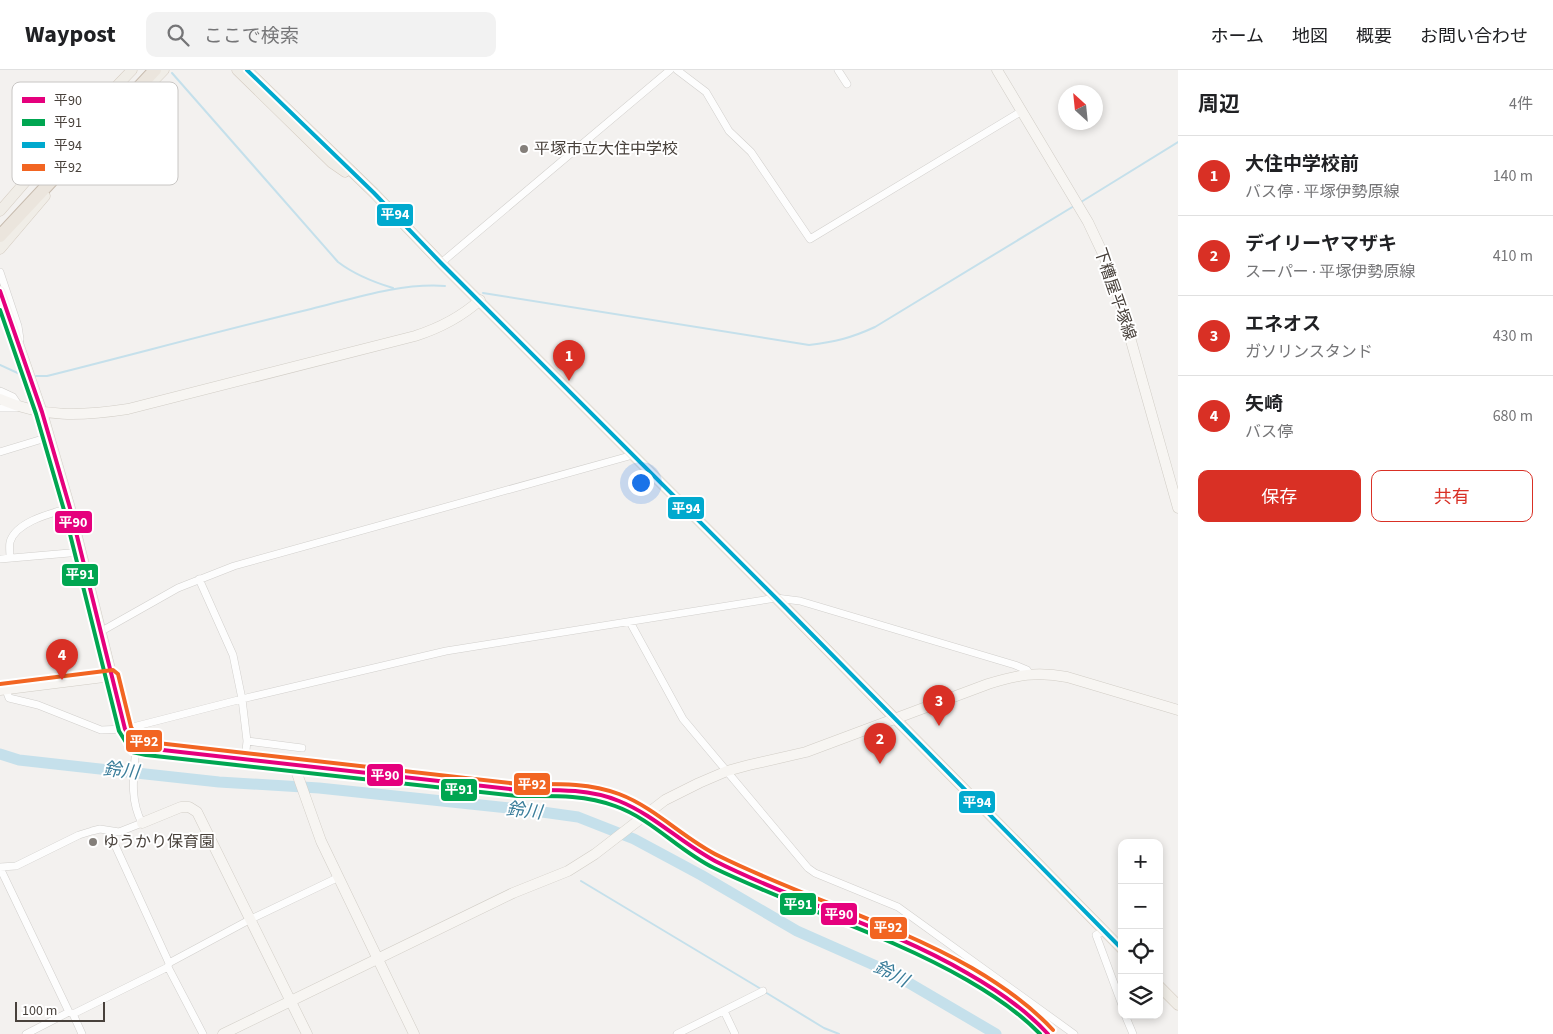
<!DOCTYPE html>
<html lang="ja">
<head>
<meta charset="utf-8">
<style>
	:root { --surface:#fff; --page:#f2f2f2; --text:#202124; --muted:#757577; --line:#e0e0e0; --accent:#d93025 }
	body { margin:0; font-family:"Source Sans 3","Noto Sans JP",sans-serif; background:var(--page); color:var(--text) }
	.controls { position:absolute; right:15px; bottom:15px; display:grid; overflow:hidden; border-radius:10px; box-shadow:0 2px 8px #0003 }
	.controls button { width:45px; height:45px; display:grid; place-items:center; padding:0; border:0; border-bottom:1px solid var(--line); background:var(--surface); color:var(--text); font:25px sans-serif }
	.compass { position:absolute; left:1058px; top:15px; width:45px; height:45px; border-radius:50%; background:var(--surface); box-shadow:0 2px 8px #0003; rotate:333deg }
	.scale { position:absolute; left:15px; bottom:12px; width:90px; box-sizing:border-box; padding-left:5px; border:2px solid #48413b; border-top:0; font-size:14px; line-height:18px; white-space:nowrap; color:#48413b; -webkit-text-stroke:4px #fff; paint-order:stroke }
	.you { position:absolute; left:640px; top:412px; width:18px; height:18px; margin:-12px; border:4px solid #fff; border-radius:50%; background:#1a73e8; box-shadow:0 0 0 8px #1a73e833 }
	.badge { display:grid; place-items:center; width:32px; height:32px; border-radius:50%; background:var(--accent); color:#fff; font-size:16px; font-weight:700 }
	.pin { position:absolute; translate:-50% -41px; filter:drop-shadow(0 1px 2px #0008) }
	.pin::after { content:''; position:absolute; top:26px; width:18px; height:15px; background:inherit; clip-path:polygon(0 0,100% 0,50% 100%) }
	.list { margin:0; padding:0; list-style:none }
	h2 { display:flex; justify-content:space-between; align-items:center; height:65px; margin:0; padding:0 20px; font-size:21px }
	h2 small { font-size:16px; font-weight:400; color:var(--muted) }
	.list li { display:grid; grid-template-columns:32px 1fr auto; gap:15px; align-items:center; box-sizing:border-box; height:80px; padding:0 20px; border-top:1px solid var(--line) }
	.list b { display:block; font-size:19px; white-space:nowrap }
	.list p { margin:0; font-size:16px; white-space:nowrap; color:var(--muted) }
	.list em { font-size:16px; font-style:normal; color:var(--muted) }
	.actions { display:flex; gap:10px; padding:15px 20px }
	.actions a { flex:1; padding:11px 0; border:1px solid var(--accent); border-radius:10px; text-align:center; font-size:18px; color:var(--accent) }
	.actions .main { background:var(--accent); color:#fff }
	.icon { flex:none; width:28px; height:28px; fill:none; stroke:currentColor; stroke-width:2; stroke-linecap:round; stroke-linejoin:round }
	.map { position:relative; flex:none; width:1178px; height:964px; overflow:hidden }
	header { display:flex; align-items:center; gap:30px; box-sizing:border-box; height:70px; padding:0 25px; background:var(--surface); border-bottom:1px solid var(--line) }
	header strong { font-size:24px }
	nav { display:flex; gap:28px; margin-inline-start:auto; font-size:18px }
	.search { width:350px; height:45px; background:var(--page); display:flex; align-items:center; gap:12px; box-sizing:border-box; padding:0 18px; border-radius:10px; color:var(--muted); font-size:19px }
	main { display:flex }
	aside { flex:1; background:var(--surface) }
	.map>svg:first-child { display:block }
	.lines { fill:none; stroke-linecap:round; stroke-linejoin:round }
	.stream { stroke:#c5e0eb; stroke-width:2 }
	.river { stroke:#c5e0eb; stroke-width:11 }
	.street-casing { stroke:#d1cfcc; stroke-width:8 }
	.secondary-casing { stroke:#d1cdc6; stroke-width:11 }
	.primary-casing { stroke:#d3cabf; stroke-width:11 }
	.highway-casing { stroke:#c7bbae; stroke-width:14 }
	.street { stroke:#fdfdfd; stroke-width:7 }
	.secondary { stroke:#f7f5f2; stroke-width:10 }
	.primary { stroke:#f0ede7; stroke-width:10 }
	.highway { stroke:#ebe5dd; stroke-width:12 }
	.bus-1-casing { stroke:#fff; stroke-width:8 }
	.bus-2-casing { stroke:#fff; stroke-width:8 }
	.bus-3-casing { stroke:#fff; stroke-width:8 }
	.bus-4-casing { stroke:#fff; stroke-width:8 }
	.bus-1 { stroke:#e5007d; stroke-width:4 }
	.bus-2 { stroke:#00a651; stroke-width:4 }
	.bus-3 { stroke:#00a9ce; stroke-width:4 }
	.bus-4 { stroke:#f26522; stroke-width:4 }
	.poi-dot { fill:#847f7a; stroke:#fff; stroke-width:2 }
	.labels { text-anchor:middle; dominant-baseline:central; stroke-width:4; stroke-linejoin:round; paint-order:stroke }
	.poi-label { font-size:16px; fill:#48413b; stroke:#fff; text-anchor:start }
	.street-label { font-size:16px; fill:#48413b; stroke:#fff }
	.water-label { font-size:18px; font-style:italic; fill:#3a7d9a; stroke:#fff }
	.key { fill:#fff; stroke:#c8c6c4; stroke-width:1 }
	.key-label { font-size:14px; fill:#48413b }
	.line-badge { stroke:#fff; stroke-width:2 }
	.badge-label { font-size:14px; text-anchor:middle; font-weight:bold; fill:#fff }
</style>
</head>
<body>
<header>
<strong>Waypost</strong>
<div class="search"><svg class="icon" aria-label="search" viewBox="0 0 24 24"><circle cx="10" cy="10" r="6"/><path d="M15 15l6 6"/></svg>ここで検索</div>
<nav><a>ホーム</a><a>地図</a><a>概要</a><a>お問い合わせ</a></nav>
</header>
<main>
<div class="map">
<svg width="1178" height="964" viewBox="0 0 1178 964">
	<rect width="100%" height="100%" fill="#f3f1ef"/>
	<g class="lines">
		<path class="stream" d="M172 3 338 192C355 205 373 212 393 218
			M1081 132 1178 72
			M483 223 809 275C835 272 851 268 875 257L1074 136
			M0 295 22 305
			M36 306H47C135 284 223 260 311 239 355 228 400 213 445 216
			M581 811 761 919
			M765 922 824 958 839 964"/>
		<path class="river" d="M0 684 19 690 109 700 219 712 319 718 528 740 578 747 634 769 701 805 797 861 892 903 996 964"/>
		<defs>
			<path id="street" d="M677 0 706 22 729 61 751 82 810 169 1022 41
				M838 0 847 14
				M441 193 670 0
				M0 202 18 256 20 269
				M0 321 13 327 19 336
				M0 338H17
				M0 382 49 367
				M10 488C10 483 9 476 10 472 16 451 53 443 70 438
				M0 489 81 482
				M199 509 233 585 242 629 247 671 245 690
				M630 552 683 649 808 798 815 803 898 837 1074 964
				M100 562 178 518 234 496 633 385
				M6 620 9 628 38 635 101 660 125 659 242 629 446 581 776 528 800 531 1015 595 1027 600 1029 603
				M247 671 302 678
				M109 762 169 893 251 849 337 808
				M0 797 16 796 79 765 92 761 100 759 119 762 142 753C129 729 134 703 136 677
				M0 798 69 942 73 944 82 964
				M1104 861 1096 865 1122 935
				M168 897 203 964
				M724 941 735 964
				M73 944 168 897 169 893
				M1125 945 1133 964
				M26 964 69 942
				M677 964 763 921"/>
			<path id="secondary" d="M997 0 1088 152 1104 186 1117 221 1178 438
				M0 221 42 342 70 438 125 659 136 677 147 679 518 720C546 720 577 718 605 726 642 735 680 773 715 791 803 834 900 860 983 912 1007 927 1030 943 1048 964
				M0 329C43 348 82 346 128 339L415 266C440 258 460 248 480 230
				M0 620 112 606
				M294 695 321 771 414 964
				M142 753 181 737H189L197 742 307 964
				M223 964 513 823 568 801 595 784 665 730 699 713 727 701 749 695 806 682 988 614C1017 605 1037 601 1067 607L1178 640"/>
			<path id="primary" d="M237 0 332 93 345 102
				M247 0 374 123 441 193 783 535 1122 879
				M137 28 164 0
				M0 141 32 104 132 0
				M0 179 45 126
				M1159 916 1178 935"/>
			<path id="highway" d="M0 166 155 0"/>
		</defs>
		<use href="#street" class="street-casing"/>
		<use href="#secondary" class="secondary-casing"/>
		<use href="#primary" class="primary-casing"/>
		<use href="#highway" class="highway-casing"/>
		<use href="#street" class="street"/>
		<use href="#secondary" class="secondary"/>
		<use href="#primary" class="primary"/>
		<use href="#highway" class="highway"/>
		<defs>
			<path id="bus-1" d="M0 221 42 342 70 438 125 659 136 677 518 720C552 720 587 718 619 731 654 745 681 773 715 791 797 833 887 856 967 903 997 920 1025 939 1048 964"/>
			<path id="bus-2" d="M0 240 36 344 64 440 119 661 132 682 146 685 517 726C550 726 583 724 615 736 652 749 679 781 714 798 797 838 887 864 967 910 993 925 1019 942 1040 964"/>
			<path id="bus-3" d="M247 0 374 123 441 193 783 535 1122 879"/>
			<path id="bus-4" d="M0 614 113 600 118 604 131 657 140 671 518 714C553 714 587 712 619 724 656 738 684 769 719 786 802 827 891 852 972 898 1001 915 1029 934 1053 960"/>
		</defs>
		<use href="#bus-1" class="bus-1-casing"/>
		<use href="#bus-2" class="bus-2-casing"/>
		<use href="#bus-3" class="bus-3-casing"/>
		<use href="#bus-4" class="bus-4-casing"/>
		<use href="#bus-1" class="bus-1"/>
		<use href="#bus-2" class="bus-2"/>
		<use href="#bus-3" class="bus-3"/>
		<use href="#bus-4" class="bus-4"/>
	</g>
	<g class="poi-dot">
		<circle cx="524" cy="79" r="5"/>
		<circle cx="93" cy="772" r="5"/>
	</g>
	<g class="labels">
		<g class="poi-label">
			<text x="534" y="79">平塚市立大住中学校</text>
			<text x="103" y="772">ゆうかり保育園</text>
		</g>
		<g class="street-label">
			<text transform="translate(1115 224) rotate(71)">下糟屋平塚線</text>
		</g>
		<g class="water-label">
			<text transform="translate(121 701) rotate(6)">鈴川</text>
			<text transform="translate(524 741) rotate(6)">鈴川</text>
			<text transform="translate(891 904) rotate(27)">鈴川</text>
		</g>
	</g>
	<rect x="12" y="12" width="166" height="103" rx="8" class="key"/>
	<rect x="22" y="27" width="23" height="6" fill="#e5007d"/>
	<rect x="22" y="49" width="23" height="7" fill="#00a651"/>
	<rect x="22" y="72" width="23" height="6" fill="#00a9ce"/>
	<rect x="22" y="94" width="23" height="7" fill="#f26522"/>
	<g class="key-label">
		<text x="54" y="35">平90</text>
		<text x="54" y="57">平91</text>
		<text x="54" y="80">平94</text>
		<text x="54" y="102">平92</text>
	</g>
	<g class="line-badge">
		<rect x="376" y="133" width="38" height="24" rx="5" fill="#00a9ce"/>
		<rect x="667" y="426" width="38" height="24" rx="5" fill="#00a9ce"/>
		<rect x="54" y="440" width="39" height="24" rx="5" fill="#e5007d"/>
		<rect x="61" y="493" width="38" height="24" rx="5" fill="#00a651"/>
		<rect x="125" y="659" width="38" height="24" rx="5" fill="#f26522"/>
		<rect x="366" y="693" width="38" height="24" rx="5" fill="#e5007d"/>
		<rect x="513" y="702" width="38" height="24" rx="5" fill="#f26522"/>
		<rect x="440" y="708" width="38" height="24" rx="5" fill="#00a651"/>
		<rect x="958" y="720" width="38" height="24" rx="5" fill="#00a9ce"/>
		<rect x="779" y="822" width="38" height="24" rx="5" fill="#00a651"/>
		<rect x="820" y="832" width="38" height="24" rx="5" fill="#e5007d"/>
		<rect x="869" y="846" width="39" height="24" rx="5" fill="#f26522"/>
	</g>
	<g class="badge-label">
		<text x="395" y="149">平94</text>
		<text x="686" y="443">平94</text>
		<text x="73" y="457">平90</text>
		<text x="80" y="509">平91</text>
		<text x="144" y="676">平92</text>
		<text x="385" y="710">平90</text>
		<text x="532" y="719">平92</text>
		<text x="459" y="724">平91</text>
		<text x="977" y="737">平94</text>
		<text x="798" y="839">平91</text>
		<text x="839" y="849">平90</text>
		<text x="888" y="862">平92</text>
	</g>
</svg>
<div class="controls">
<button>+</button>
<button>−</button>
<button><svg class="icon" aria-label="locate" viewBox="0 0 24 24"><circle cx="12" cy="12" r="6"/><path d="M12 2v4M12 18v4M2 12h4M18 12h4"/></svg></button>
<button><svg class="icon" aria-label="layers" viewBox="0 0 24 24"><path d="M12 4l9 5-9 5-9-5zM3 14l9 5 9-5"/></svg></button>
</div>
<svg class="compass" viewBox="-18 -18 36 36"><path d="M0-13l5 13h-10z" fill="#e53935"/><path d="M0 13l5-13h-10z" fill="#757577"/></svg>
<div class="scale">100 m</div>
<div class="you"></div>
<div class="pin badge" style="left:569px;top:311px">1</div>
<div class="pin badge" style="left:880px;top:694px">2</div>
<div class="pin badge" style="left:939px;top:656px">3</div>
<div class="pin badge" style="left:62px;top:610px">4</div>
</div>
<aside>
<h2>周辺<small>4件</small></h2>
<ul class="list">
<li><span class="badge">1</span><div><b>大住中学校前</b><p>バス停 · 平塚伊勢原線</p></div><em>140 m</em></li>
<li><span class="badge">2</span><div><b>デイリーヤマザキ</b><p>スーパー · 平塚伊勢原線</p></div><em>410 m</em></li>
<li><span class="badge">3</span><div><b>エネオス</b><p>ガソリンスタンド</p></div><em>430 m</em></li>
<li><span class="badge">4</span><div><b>矢崎</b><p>バス停</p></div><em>680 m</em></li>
</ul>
<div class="actions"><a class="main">保存</a><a>共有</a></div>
</aside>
</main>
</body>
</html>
